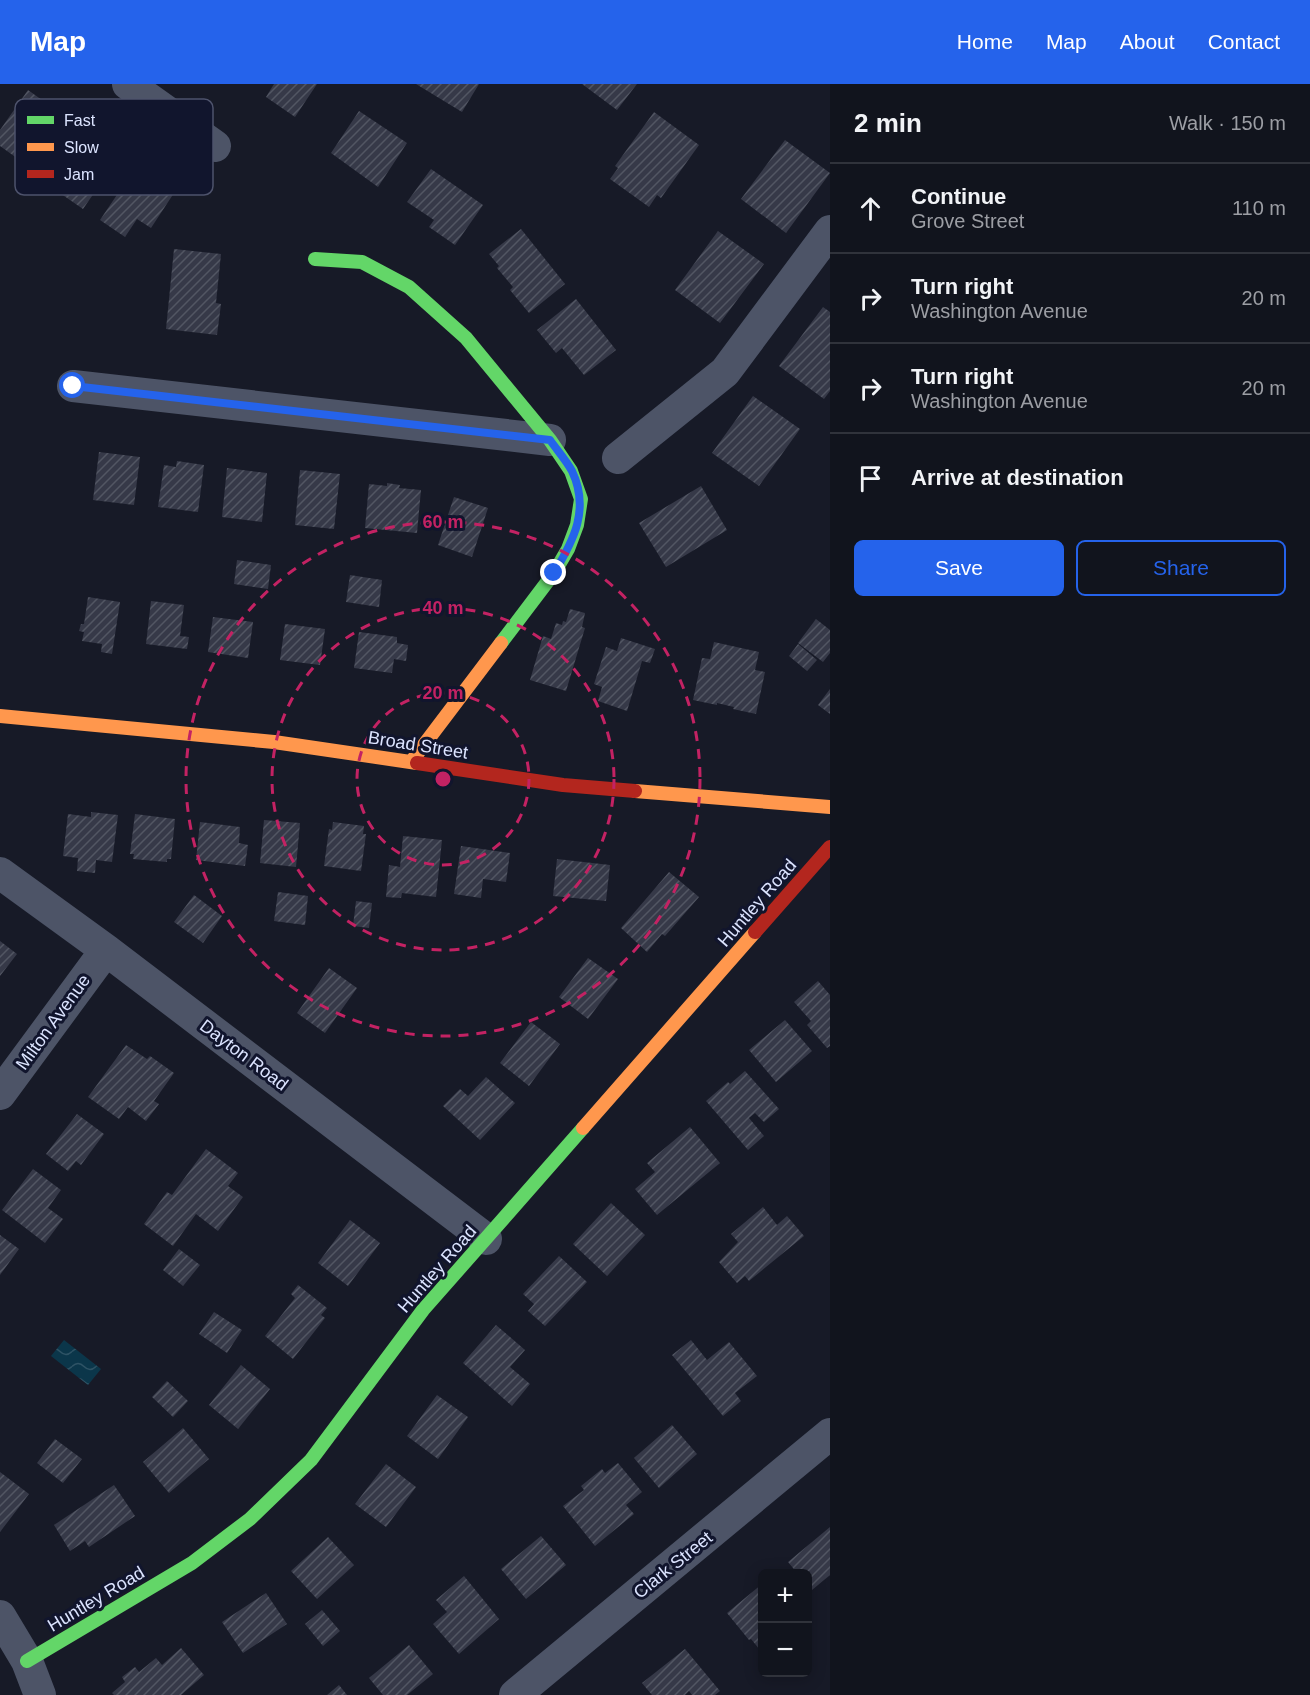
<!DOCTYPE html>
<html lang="en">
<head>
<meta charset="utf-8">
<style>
	:root { --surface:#11141d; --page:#1a1d26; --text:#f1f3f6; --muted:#9c9ea4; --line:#30333b; --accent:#2563eb }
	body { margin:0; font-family:Arial,sans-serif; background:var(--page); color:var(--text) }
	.controls { position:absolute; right:18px; bottom:18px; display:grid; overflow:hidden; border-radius:9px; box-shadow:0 3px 15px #0003 }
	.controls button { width:54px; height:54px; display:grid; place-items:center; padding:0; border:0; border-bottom:2px solid var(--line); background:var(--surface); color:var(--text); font:30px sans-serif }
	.stop { position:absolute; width:18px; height:18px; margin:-14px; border:4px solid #2563eb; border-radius:50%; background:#fff }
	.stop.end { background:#2563eb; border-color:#fff; box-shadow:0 2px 6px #0008 }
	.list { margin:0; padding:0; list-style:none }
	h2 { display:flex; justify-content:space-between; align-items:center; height:78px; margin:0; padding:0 24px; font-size:26px }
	h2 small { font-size:20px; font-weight:400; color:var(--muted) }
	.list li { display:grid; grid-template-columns:39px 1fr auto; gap:18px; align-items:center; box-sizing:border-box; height:90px; padding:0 24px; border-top:2px solid var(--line) }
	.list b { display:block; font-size:22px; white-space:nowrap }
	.list p { margin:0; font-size:20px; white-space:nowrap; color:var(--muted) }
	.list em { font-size:20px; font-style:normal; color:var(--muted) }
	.actions { display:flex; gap:12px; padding:18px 24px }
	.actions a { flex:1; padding:14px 0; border:2px solid var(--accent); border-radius:9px; text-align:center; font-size:21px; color:var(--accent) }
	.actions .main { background:var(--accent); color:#fff }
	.icon { flex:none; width:33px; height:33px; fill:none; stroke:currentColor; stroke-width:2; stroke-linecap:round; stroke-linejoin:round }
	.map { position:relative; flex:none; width:830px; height:1611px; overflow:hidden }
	header { display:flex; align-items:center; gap:36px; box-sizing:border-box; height:84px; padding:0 30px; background:var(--accent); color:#fff }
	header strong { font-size:28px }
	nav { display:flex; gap:33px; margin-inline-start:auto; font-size:21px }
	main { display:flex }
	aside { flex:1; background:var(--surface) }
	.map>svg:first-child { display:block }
	.water { fill:url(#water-waves) }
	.building { fill:url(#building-hatch) }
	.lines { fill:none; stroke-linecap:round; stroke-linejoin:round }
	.street { stroke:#4d5467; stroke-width:32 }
	.fast { stroke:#63d668; stroke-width:14 }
	.slow { stroke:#ff974d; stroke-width:14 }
	.jam { stroke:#b3261e; stroke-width:14 }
	.route { stroke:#2563eb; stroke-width:8 }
	.ring { fill:none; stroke:#c32263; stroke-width:3; stroke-dasharray:10 8 }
	.labels { text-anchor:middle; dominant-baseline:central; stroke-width:6; stroke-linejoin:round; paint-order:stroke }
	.street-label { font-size:18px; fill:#dce4ff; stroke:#11152d }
	.key { fill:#11152d; stroke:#4e536c; stroke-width:1.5 }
	.key-label { font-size:16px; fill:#dce4ff }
	.centre { fill:#c32263; stroke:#11152d; stroke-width:3 }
	.ring-label { font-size:18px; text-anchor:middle; font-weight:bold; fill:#c32263; stroke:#11152d; stroke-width:6; stroke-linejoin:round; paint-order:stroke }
</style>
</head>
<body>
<header>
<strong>Map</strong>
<nav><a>Home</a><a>Map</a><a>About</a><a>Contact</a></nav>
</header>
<main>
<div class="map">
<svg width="830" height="1611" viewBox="0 0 830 1611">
	<defs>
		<pattern id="water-waves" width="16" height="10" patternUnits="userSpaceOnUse" patternTransform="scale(1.5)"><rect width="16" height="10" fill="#0b364a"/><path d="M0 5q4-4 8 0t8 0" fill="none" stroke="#2e5365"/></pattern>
		<pattern id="building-hatch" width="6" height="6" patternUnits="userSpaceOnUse" patternTransform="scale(1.5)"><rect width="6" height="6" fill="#363948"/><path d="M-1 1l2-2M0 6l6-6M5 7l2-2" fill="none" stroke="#525663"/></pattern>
	</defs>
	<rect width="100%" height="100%" fill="#171a27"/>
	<path class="water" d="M64 1256 101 1285 88 1301 51 1272Z"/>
	<path class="building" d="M274 0H317L295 33 266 13Z
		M416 0H479L462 28Z
		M582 0H637L617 26Z
		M28 6 63 31 28 82 0 62V46Z
		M359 27 407 59 378 103 331 69Z
		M654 28 699 61 661 114 657 111 649 123 610 95 618 84 615 82Z
		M79 45 119 73 83 125 54 105 68 86 56 78Z
		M785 56 830 89 786 149 741 115Z
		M135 84 174 109 151 144 137 135 125 153 100 136Z
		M431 85 483 121 455 161 429 143 434 136 407 118Z
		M521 145 565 200 529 229 510 206 513 203 497 184 499 182 489 170Z
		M718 147 764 180 720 239 675 206Z
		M174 165 221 170 216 219 221 220 217 251 166 245Z
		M576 215 616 266 584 291 562 264 556 269 537 246Z
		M823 223 830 228V307L824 315 779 282Z
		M753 312 800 345 759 402 712 369Z
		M99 368 140 373 134 421 93 416Z
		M177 377 204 381 198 428 158 423 164 381 176 383Z
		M227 384 267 389 262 438 222 433Z
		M300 386 340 390 334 445 295 441Z
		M387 399 400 401 399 404 421 406 417 449 365 444 369 400 387 402Z
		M701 402 727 446 666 483 639 439Z
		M454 413 488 424 472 473 438 461Z
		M237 476 271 481 268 505 234 500Z
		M350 491 382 496 379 523 346 518Z
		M88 513 120 518 112 570 101 568 102 560 82 557 84 548 79 547 81 540H84Z
		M151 517 184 521 180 552 189 553 187 565 146 560Z
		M570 525 585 529 582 543 585 544 566 607 530 596 543 552 551 555 556 539 562 541 563 537 566 538Z
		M213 533 253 538 248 574 208 568Z
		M816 535 830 546V569L823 578 798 559Z
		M285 540 325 545 320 581 280 576Z
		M359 548 397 553V559L408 561 406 577 394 575 392 589 354 584Z
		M621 554 655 565 650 579 642 577 627 627 598 617 602 603 594 600 606 563 617 567Z
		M714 558 759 568 755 586 765 588 756 630 733 625 734 623 717 619V621L693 616 702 574 710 575Z
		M798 560 817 576 807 587 789 572Z
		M830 605V630L818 621Z
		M91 728 118 731 112 778 96 776 95 789 77 787 78 774 63 772 68 730 91 733Z
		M135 730 175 735 171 775H167V778L133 775 134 770H130Z
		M264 736 300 739 296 783 260 779Z
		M200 738 240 743 239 759 248 761 245 782 196 776Z
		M333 738 364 742 363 750H366L361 787 324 782 329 745 332 746Z
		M403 752 442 756 436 813 402 809 401 814 386 813 389 781 400 783Z
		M461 762 510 769 506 798 483 795 481 814 454 810Z
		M557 775 610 781 606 817 553 812Z
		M669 788 699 813 665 852 662 850 647 868 621 844Z
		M278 808 308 812 305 841 274 837Z
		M194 811 222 832 203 859 174 838Z
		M356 817 372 819 369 844 353 842Z
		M0 857 17 870 0 892Z
		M588 874 618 895 588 935 559 913Z
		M329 884 357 904 325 949 297 929Z
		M818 897 830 911V962L827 964 807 941 811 937 794 918Z
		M785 936 812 967 776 998 749 966Z
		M531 938 560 960 529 1002 500 979Z
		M126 961 147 975 150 972 174 989 154 1017 159 1020 146 1037 128 1023 119 1035 88 1013Z
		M745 987 779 1025 764 1038 755 1029 749 1034 764 1052 748 1066 706 1017 728 998 730 1000Z
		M486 993 515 1019 480 1056 443 1022 460 1005 468 1012Z
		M77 1030 104 1050 81 1081 76 1077 68 1087 46 1070Z
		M690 1043 720 1079 657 1131 635 1105 655 1088 647 1079Z
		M206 1065 238 1089 228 1102 243 1113 218 1147 196 1130 173 1162 144 1140 167 1108 172 1111Z
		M33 1085 61 1106 48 1124 63 1135 45 1159 2 1126Z
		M611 1119 645 1151 607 1192 573 1160Z
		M763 1123 777 1141 787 1132 804 1152 749 1197 745 1192 737 1199 719 1178 738 1158 731 1150Z
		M350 1136 380 1159 348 1202 318 1179Z
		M0 1151 19 1165 0 1191Z
		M179 1165 200 1181 183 1202 163 1186Z
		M559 1172 587 1198 545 1242 528 1227 534 1220 523 1210Z
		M298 1201 327 1224 321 1231 325 1234 293 1275 265 1252 295 1214 291 1210Z
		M214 1228 242 1246 227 1269 199 1250Z
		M496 1241 525 1266 510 1283 530 1300 512 1322 463 1279Z
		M691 1256 707 1276 729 1258 757 1292 735 1309 741 1317 723 1332 672 1271Z
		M241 1281 270 1305 238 1345 209 1321Z
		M167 1297 188 1317 173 1333 152 1313Z
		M437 1311 468 1333 438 1375 407 1352Z
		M672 1341 697 1370 659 1404 634 1374Z
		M183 1344 209 1375 169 1409 143 1378Z
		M55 1355 82 1375 63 1399 37 1379Z
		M618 1379 642 1408 626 1421 634 1430 595 1462 563 1422 584 1406 581 1402 602 1385 605 1389Z
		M386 1380 416 1403 386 1443 355 1420Z
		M0 1388 29 1410 0 1448Z
		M114 1401 135 1432 89 1463 85 1457 70 1467 54 1441Z
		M830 1443V1491L812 1506 808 1501V1490H798L788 1478Z
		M541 1452 566 1481 526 1515 501 1485Z
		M328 1453 354 1481 317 1515 291 1487Z
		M464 1492 499 1535 459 1570 433 1540 447 1528 436 1516Z
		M762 1500V1565L760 1566 751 1555 749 1556 727 1529Z
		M266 1509 287 1540 243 1569 222 1538Z
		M322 1526 340 1547 323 1562 305 1540Z
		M409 1561 433 1590 407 1611H383L369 1594Z
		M181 1564 204 1591 181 1611H114L112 1609 125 1598 122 1593 135 1583 139 1588 156 1574 162 1581Z
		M685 1565 720 1607 715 1611H692L689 1607 685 1611H652L642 1599Z
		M339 1601 347 1611H327Z"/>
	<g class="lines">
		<path class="street" d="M128 0 215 62
			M73 302 550 356
			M618 374 725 288 830 147
			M0 789 106 866 486 1155
			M0 1010 106 866
			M0 1532 27 1577 40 1611
			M515 1611 830 1350"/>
		<path class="fast" d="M315 175 362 178 409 203 466 254 550 356 571 387 581 415 577 441 568 465 554 489 501 559
			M27 1577 192 1479 250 1435 311 1376 423 1226 583 1044"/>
		<path class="slow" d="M0 632 274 658 417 679
			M411 678 501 559
			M635 707 830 723
			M583 1044 755 848"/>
		<path class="jam" d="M417 679 563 701 635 707
			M755 848 830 763"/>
	</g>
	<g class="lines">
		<path class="route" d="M73 302 550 356C557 366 566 376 572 387 590 425 574 456 554 489"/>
	</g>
	<g class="ring">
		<circle cx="443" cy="695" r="86"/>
		<circle cx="443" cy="695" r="171"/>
		<circle cx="443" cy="695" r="257"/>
	</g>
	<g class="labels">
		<g class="street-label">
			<text transform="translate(418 661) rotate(9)">Broad Street</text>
			<text transform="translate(757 819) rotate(-49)">Huntley Road</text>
			<text transform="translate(53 938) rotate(-54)">Milton Avenue</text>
			<text transform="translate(244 971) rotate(37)">Dayton Road</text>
			<text transform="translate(437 1185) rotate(-49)">Huntley Road</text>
			<text transform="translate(673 1481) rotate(-39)">Clark Street</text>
			<text transform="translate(96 1515) rotate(-31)">Huntley Road</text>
		</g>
	</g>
	<rect x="15" y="15" width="198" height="96" rx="9" class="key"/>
	<rect x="27" y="32" width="27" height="8" fill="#63d668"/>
	<rect x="27" y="59" width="27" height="8" fill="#ff974d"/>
	<rect x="27" y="86" width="27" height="8" fill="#b3261e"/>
	<g class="key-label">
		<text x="64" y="42">Fast</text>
		<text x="64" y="69">Slow</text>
		<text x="64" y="96">Jam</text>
	</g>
	<circle cx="443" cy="695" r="9" class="centre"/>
	<g class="ring-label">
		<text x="443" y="444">60 m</text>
		<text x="443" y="530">40 m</text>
		<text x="443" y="615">20 m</text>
	</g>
</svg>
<div class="controls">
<button>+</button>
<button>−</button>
</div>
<div class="stop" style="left:73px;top:302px"></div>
<div class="stop end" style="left:554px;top:489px"></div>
</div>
<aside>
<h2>2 min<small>Walk · 150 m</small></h2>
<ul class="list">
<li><svg class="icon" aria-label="ahead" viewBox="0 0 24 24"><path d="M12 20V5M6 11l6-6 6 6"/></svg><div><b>Continue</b><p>Grove Street</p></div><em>110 m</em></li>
<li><svg class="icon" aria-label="right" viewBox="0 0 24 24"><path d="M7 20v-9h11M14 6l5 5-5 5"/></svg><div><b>Turn right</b><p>Washington Avenue</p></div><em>20 m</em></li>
<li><svg class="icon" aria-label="right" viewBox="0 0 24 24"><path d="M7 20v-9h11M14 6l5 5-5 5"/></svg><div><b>Turn right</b><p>Washington Avenue</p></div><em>20 m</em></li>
<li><svg class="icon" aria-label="arrive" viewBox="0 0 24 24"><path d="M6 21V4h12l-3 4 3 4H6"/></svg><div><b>Arrive at destination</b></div></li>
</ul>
<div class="actions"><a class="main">Save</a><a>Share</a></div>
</aside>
</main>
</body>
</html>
